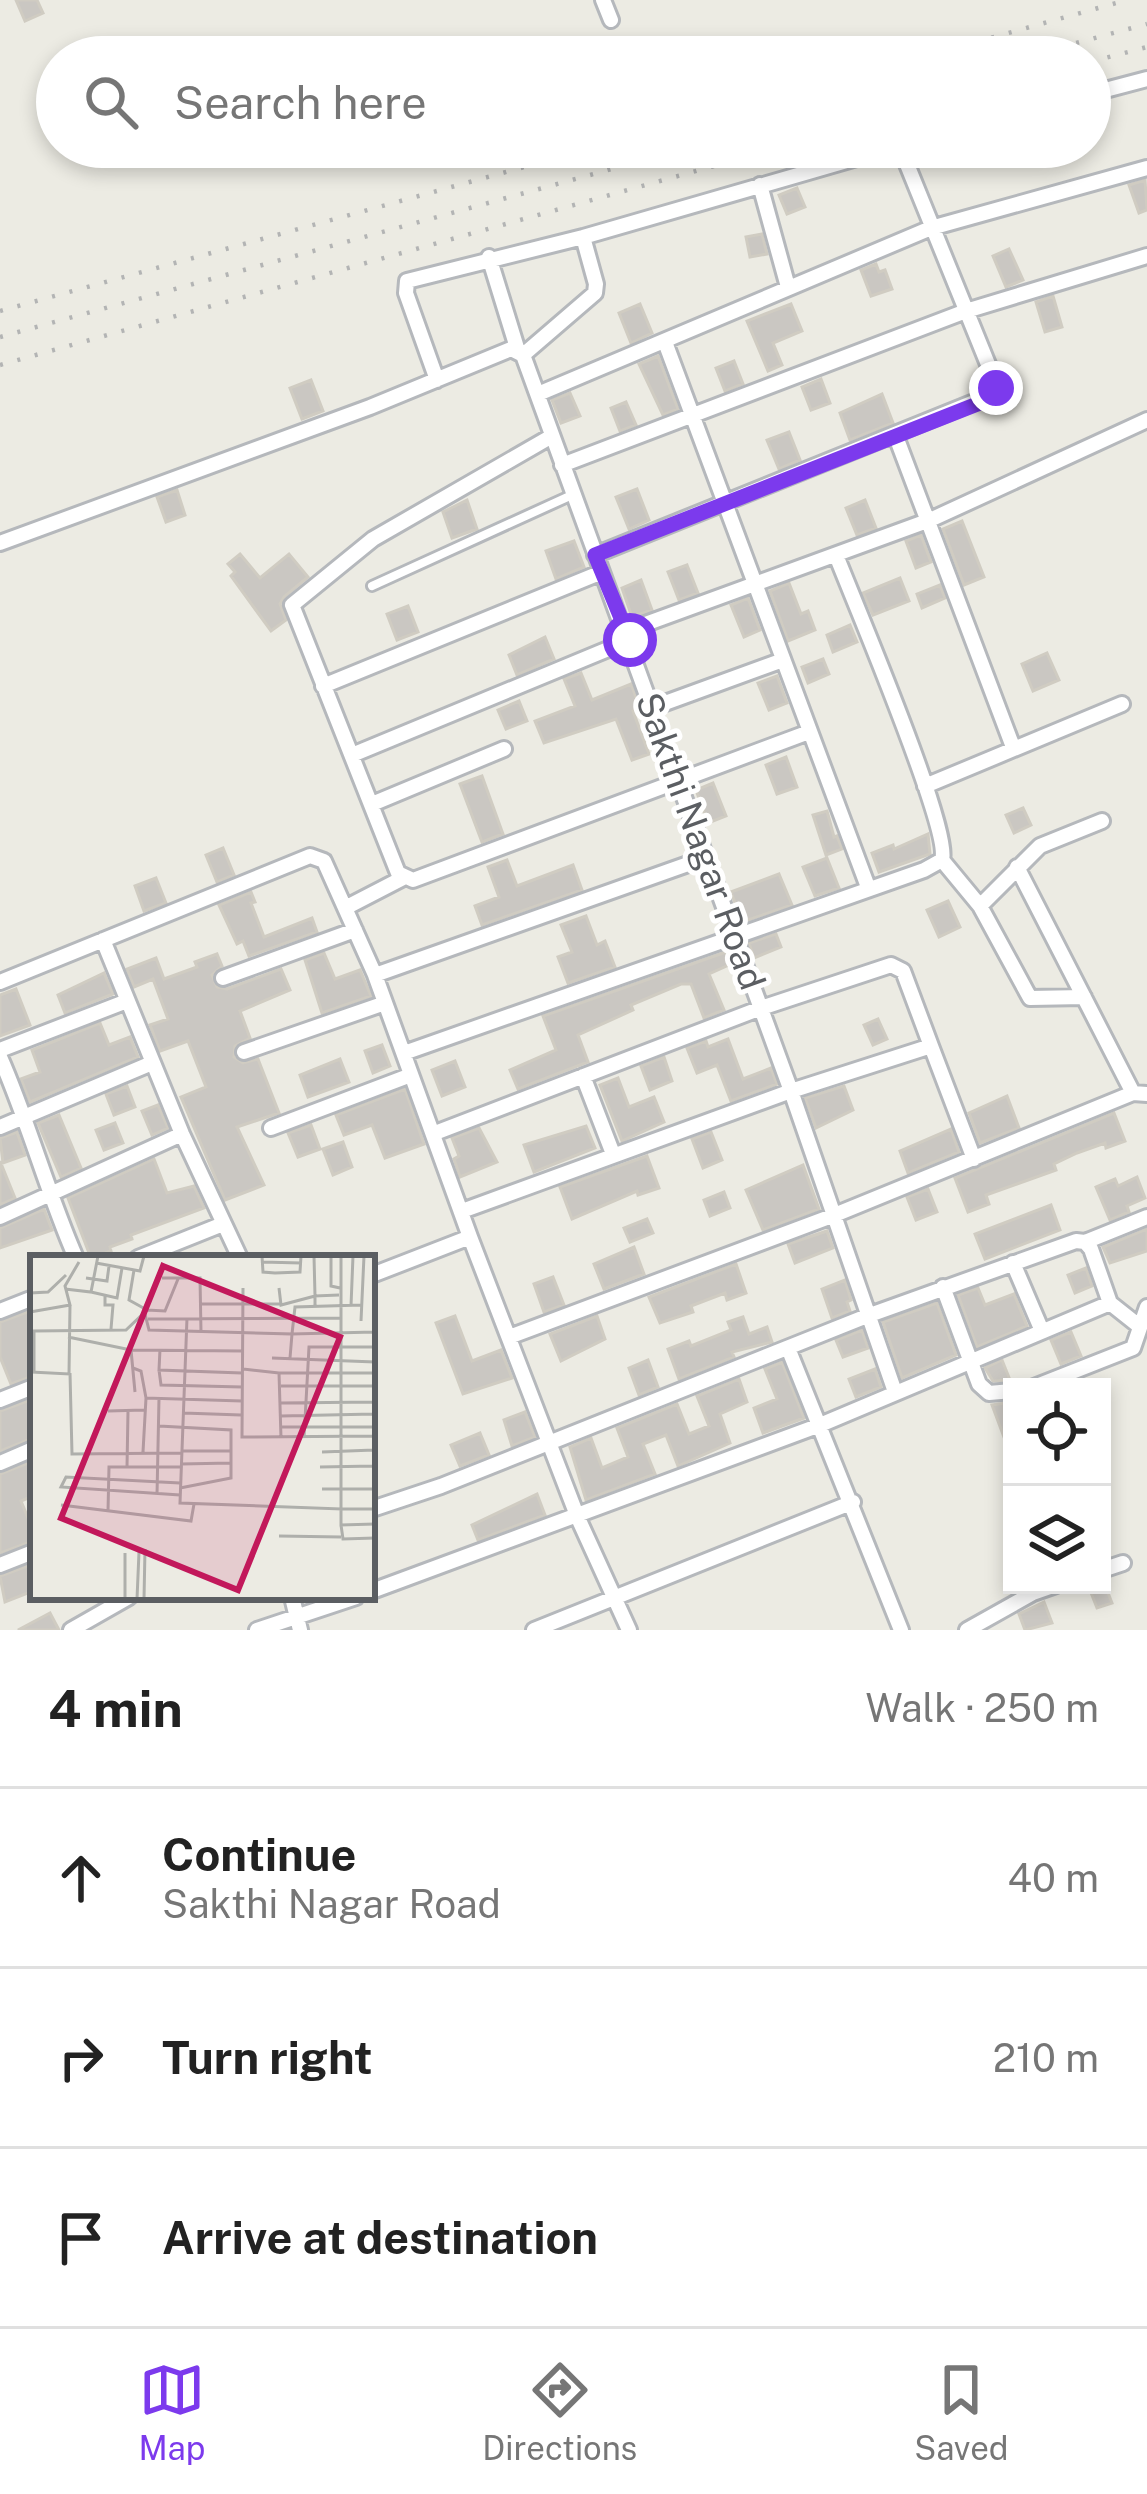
<!DOCTYPE html>
<html lang="en">
<head>
<meta charset="utf-8">
<style>
	:root { --surface:#fff; --page:#f6f6f6; --text:#222; --muted:#767676; --line:#e0e0e0; --accent:#7c3aed }
	body { margin:0; font-family:"Public Sans",sans-serif; background:var(--page); color:var(--text) }
	.controls { position:absolute; right:36px; bottom:36px; display:grid; overflow:hidden; border-radius:0px; box-shadow:0 6px 18px #0003 }
	.controls button { width:108px; height:108px; display:grid; place-items:center; padding:0; border:0; border-bottom:3px solid var(--line); background:var(--surface); color:var(--text); font:60px sans-serif }
	.stop { position:absolute; width:36px; height:36px; margin:-27px; border:9px solid #7c3aed; border-radius:50%; background:#fff }
	.stop.end { background:#7c3aed; border-color:#fff; box-shadow:0 3px 12px #0008 }
	.list { margin:0; padding:0; list-style:none }
	h2 { display:flex; justify-content:space-between; align-items:center; height:156px; margin:0; padding:0 48px; font-size:51px }
	h2 small { font-size:39px; font-weight:400; color:var(--muted) }
	.list li { display:grid; grid-template-columns:78px 1fr auto; gap:36px; align-items:center; box-sizing:border-box; height:180px; padding:0 48px; border-top:3px solid var(--line) }
	.list b { display:block; font-size:45px; white-space:nowrap }
	.list p { margin:0; font-size:39px; white-space:nowrap; color:var(--muted) }
	.list em { font-size:39px; font-style:normal; color:var(--muted) }
	.icon { flex:none; width:66px; height:66px; fill:none; stroke:currentColor; stroke-width:2; stroke-linecap:round; stroke-linejoin:round }
	.map { position:relative; flex:none; width:1147px; height:1630px; overflow:hidden }
	.search { position:absolute; background:var(--surface); box-shadow:0 6px 18px #0003; left:36px; right:36px; top:36px; height:132px; display:flex; align-items:center; gap:30px; box-sizing:border-box; padding:0 42px; border-radius:66px; color:var(--muted); font-size:45px }
	.sheet { height:696px; background:var(--surface) }
	nav { display:flex; justify-content:space-around; align-items:center; box-sizing:border-box; height:168px; border-top:3px solid var(--line); background:var(--surface); font-size:33px; color:var(--muted) }
	nav a { display:grid; justify-items:center; gap:6px }
	nav .on { color:var(--accent) }
	.map>svg:first-child { display:block }
	.building { fill:#cac7c2; stroke:#d0ccc2; stroke-width:3 }
	.lines { fill:none; stroke-linecap:round; stroke-linejoin:round }
	.lane-casing { stroke:#b5b8bc; stroke-width:14 }
	.street-casing { stroke:#b5b8bc; stroke-width:20 }
	.lane { stroke:#fff; stroke-width:8 }
	.street { stroke:#fff; stroke-width:14 }
	.rail { stroke:#b3b4b4; stroke-width:4.5; stroke-dasharray:3 15; stroke-linecap:butt }
	.route { stroke:#7c3aed; stroke-width:15 }
	.labels { text-anchor:middle; dominant-baseline:central; stroke-width:10; stroke-linejoin:round; paint-order:stroke }
	.street-label { font-size:36px; fill:#5b5e62; stroke:#fff }
	.inset-road { fill:none; stroke:#aeafab; stroke-width:3 }
	.view { fill:#c2185b; fill-opacity:0.15; stroke:#c2185b; stroke-width:6 }
	.inset-edge { fill:none; stroke:#5b5e62; stroke-width:6 }
</style>
</head>
<body>
<div class="map">
<svg width="1147" height="1630" viewBox="0 0 1147 1630">
	<rect width="100%" height="100%" fill="#ecebe3"/>
	<path class="building" d="M16 0H37L43 13 25 21Z
		M1145 180 1147 210 1139 213 1129 185Z
		M797 188 805 207 787 214 779 195Z
		M762 234 767 254 750 257 746 237Z
		M1009 249 1023 280 1006 287 993 256Z
		M876 264 879 272 885 270 892 289 871 296 861 270Z
		M1053 296 1062 327 1045 332 1036 302Z
		M640 304 652 333 631 343 619 313Z
		M791 304 802 331 773 343 782 365 768 371 747 321Z
		M658 356 678 409 663 415 639 364Z
		M734 361 743 384 725 391 716 368Z
		M821 379 830 403 811 410 802 387Z
		M311 380 323 411 302 419 290 388Z
		M570 393 580 416 561 423 552 400Z
		M882 394 893 423 850 440 840 413Z
		M626 402 636 425 620 431 611 408Z
		M789 432 800 460 779 469 767 440Z
		M637 489 649 520 629 529 616 497Z
		M177 490 185 515 166 522 157 497Z
		M467 500 477 529 452 538 443 512Z
		M865 500 876 528 857 535 846 508Z
		M962 521 984 577 964 585 943 529Z
		M921 535 931 562 916 568 906 541Z
		M574 541 584 567 556 579 546 551Z
		M240 554 260 578 289 554 308 577 284 597 280 604 286 620 271 631 231 576 235 572 228 564Z
		M687 565 698 593 679 600 668 572Z
		M900 578 909 601 873 615 863 593Z
		M641 580 652 610 632 617 622 588Z
		M789 583 801 614 808 611 815 630 788 641 770 591Z
		M940 585 945 598 922 608 917 594Z
		M748 598 760 630 744 637 731 605Z
		M408 606 418 632 397 640 387 614Z
		M850 625 857 642 833 652 827 635Z
		M545 637 554 659 517 675 509 655Z
		M1047 653 1059 680 1033 691 1022 664Z
		M823 659 829 674 808 683 802 667Z
		M581 673 592 700 631 684 640 708 633 711 649 754 632 760 616 719 544 743 535 721 575 706 564 679Z
		M777 676 787 703 769 710 758 683Z
		M519 701 527 721 506 729 498 710Z
		M786 757 797 787 777 794 766 765Z
		M482 776 503 834 482 842 460 784Z
		M713 783 726 816 708 823 696 790Z
		M1023 808 1031 825 1014 833 1006 815Z
		M827 811 834 837 837 836 842 849 826 855 813 815Z
		M928 834 930 854 879 872 872 853 893 845 894 849Z
		M223 848 234 875 217 882 206 855Z
		M827 858 839 888 815 896 803 867Z
		M507 860 517 886 573 865 582 890 482 925 475 906 499 897 488 867Z
		M779 874 792 905 742 922 731 892Z
		M156 878 166 903 144 911 135 886Z
		M251 892 255 902 251 903 264 937 312 918 317 932 249 956 243 941 237 944 219 905Z
		M948 901 960 927 939 937 927 910Z
		M586 916 597 945 605 941 615 967 568 983 558 957 572 952 561 925Z
		M776 934 781 947 754 958 749 943Z
		M726 952 731 964 709 974 724 1010 704 1018 691 984H681L631 1005 633 1010 578 1035 588 1062 518 1089 510 1070 556 1050 543 1016Z
		M324 953 335 979 360 970 371 996 322 1013 305 960Z
		M217 954 222 966 212 975 217 987 227 989 281 969 290 990 240 1011 250 1038 235 1046 234 1057 243 1063 258 1059 279 1113 237 1127 264 1185 225 1200 181 1097 206 1087 188 1041 160 1051 150 1025 168 1019 153 979 134 987 127 969 156 958 164 979 197 967 195 962Z
		M104 973 113 994 65 1013 58 995Z
		M16 989 30 1025 0 1036V995Z
		M878 1019 887 1039 873 1045 864 1025Z
		M100 1023 109 1045 130 1037 138 1057 30 1102 21 1079 40 1072 32 1050Z
		M728 1039 743 1079 771 1068 777 1084 731 1101 717 1065 697 1073 687 1048 706 1041 708 1047Z
		M382 1045 390 1066 373 1073 365 1051Z
		M664 1057 672 1081 650 1090 641 1066Z
		M340 1059 349 1082 308 1097 300 1075Z
		M455 1061 465 1087 442 1096 432 1070Z
		M618 1078 629 1107 654 1097 664 1122 622 1141 600 1085Z
		M127 1086 135 1107 114 1115 106 1094Z
		M844 1086 853 1110 816 1128 805 1098Z
		M405 1089 424 1144 385 1158 372 1125 344 1135 336 1115Z
		M1007 1096 1019 1128 980 1143 969 1113Z
		M158 1105 168 1128 152 1135 142 1111Z
		M1114 1113 1125 1141 1106 1148 1105 1143 1077 1153 1054 1164 1056 1170 986 1195 989 1204 968 1212 955 1178Z
		M59 1115 81 1168 61 1177 38 1123Z
		M115 1123 123 1143 104 1150 96 1130Z
		M311 1125 320 1149 298 1157 288 1133Z
		M586 1126 595 1148 534 1172 524 1145Z
		M479 1128 497 1162 460 1177 454 1159 459 1156 452 1138Z
		M951 1129 959 1152 908 1173 900 1151Z
		M17 1132 25 1155 3 1163 0 1138Z
		M711 1132 722 1160 703 1168 692 1139Z
		M343 1142 352 1167 333 1175 323 1149Z
		M647 1156 659 1188 638 1195 637 1191 572 1219 560 1187Z
		M154 1159 167 1193 194 1186 204 1208 131 1235 132 1239 110 1247 111 1251 91 1258 68 1198Z
		M0 1161 15 1198 0 1205Z
		M803 1165 819 1209 763 1230 746 1190Z
		M1137 1177 1145 1198 1127 1206 1129 1212 1110 1220 1096 1187 1115 1179 1118 1186Z
		M928 1189 937 1212 916 1220 907 1197Z
		M724 1192 730 1208 710 1216 704 1200Z
		M1051 1205 1060 1230 985 1259 975 1234Z
		M44 1209 52 1230 0 1248V1228Z
		M647 1219 653 1233 630 1242 624 1228Z
		M1147 1229V1251L1110 1263 1103 1247Z
		M827 1231 833 1248 795 1263 788 1244Z
		M634 1247 644 1274 604 1289 594 1264Z
		M736 1264 746 1293 727 1300 725 1293 691 1306 693 1312 660 1323 649 1297Z
		M1086 1268 1092 1286 1075 1293 1068 1275Z
		M553 1277 564 1305 544 1312 534 1284Z
		M845 1280 851 1300 847 1302 850 1311 832 1318 822 1289Z
		M978 1288 985 1305 1014 1294 1027 1326 977 1347 958 1295Z
		M937 1303 956 1355 902 1378 883 1322Z
		M33 1310V1376L11 1384 0 1357V1322Z
		M455 1316 472 1361 501 1350 512 1378 463 1394 436 1323Z
		M597 1316 605 1339 561 1361 550 1334Z
		M743 1317 749 1334 767 1327 772 1342 732 1352 734 1357 679 1379 668 1349 689 1341 691 1346 731 1330 728 1322Z
		M862 1330 868 1348 843 1357 836 1340Z
		M1071 1332 1081 1356 1061 1364 1051 1340Z
		M648 1360 658 1387 639 1395 629 1368Z
		M1002 1360 1010 1380 993 1381 985 1368Z
		M782 1362 804 1418 763 1433 754 1408 777 1399 765 1369Z
		M875 1369 881 1387 856 1397 849 1379Z
		M739 1379 747 1402 720 1414 730 1443 678 1466 666 1435 643 1444 655 1474 586 1500 570 1447 591 1438 602 1468 628 1457 617 1428 677 1404 689 1434 709 1426 697 1396Z
		M33 1399V1438L0 1451V1411Z
		M1012 1402V1456H1011L992 1405Z
		M525 1412 535 1437 512 1446 504 1420Z
		M480 1433 489 1455 460 1466 451 1445Z
		M33 1461V1496L21 1501 33 1530V1541L0 1553V1474Z
		M537 1494 545 1515 478 1540 472 1525Z
		M33 1564V1591L5 1602 0 1576Z
		M1088 1585H1105L1112 1603 1097 1608Z
		M1044 1602 1052 1623 1025 1630 1019 1614Z
		M50 1613 59 1630H18Z"/>
	<g class="lines">
		<defs>
			<path id="lane" d="M372 586 572 495"/>
			<path id="street" d="M603 0 611 20
				M1090 94 1147 79
				M760 185 788 287
				M489 257 518 351
				M665 342 868 887
				M523 355 595 293 596 284 583 237
				M437 380 406 293 407 281 583 237 895 147
				M538 394 931 228 1147 168
				M895 434 1013 747
				M552 436 373 539 292 605 398 873 413 880 809 732
				M562 465 966 311 1147 256
				M0 543 370 407 511 349 523 355 791 1091 895 1392
				M595 555 994 394V379L900 147
				M626 631 930 520 1147 420
				M323 686 602 572
				M654 707 783 660
				M352 755 630 640
				M925 786 1122 704
				M372 804 504 749
				M942 860 980 906 1030 998 1084 997
				M1017 867 1133 1093
				M980 906 1040 846 1102 821
				M345 908 403 878
				M103 940 182 1134 240 1258
				M375 975 705 858
				M223 978 355 930
				M0 982 310 856 324 861 375 975 470 1237 578 1518 629 1630
				M0 1050 127 1001
				M244 1052 385 1003
				M404 1053 924 870 942 860C952 831 853 599 836 555
				M0 1057C29 1123 47 1192 76 1258
				M583 1076 613 1154
				M0 1127 152 1063
				M271 1128 411 1075
				M435 1133 761 1008 891 965 903 971 931 1046
				M462 1211 791 1091 931 1046 974 1159
				M0 1217 182 1134
				M1085 1242 1147 1217
				M138 1258 223 1224
				M1013 1263 1042 1331
				M372 1275 470 1237
				M943 1287 979 1384 989 1393 1012 1391
				M0 1311 33 1298
				M509 1337 832 1216 1133 1093 1147 1094
				M788 1348 901 1630
				M1034 1387 1133 1348 1147 1307
				M0 1400 33 1387
				M0 1463 33 1449
				M372 1509 441 1486 867 1316 1076 1241 1085 1242 1091 1249 1110 1303 1139 1326
				M0 1565 33 1552
				M1102 1570 1123 1563
				M372 1591 820 1425 1110 1303
				M292 1597 300 1630
				M71 1630 129 1597
				M257 1630 356 1597
				M534 1630 853 1502
				M967 1630 1033 1593 1056 1585"/>
		</defs>
		<use href="#lane" class="lane-casing"/>
		<use href="#street" class="street-casing"/>
		<use href="#lane" class="lane"/>
		<use href="#street" class="street"/>
		<path class="rail" d="M922 57 1127 0
			M1024 57 1147 24
			M1090 62 1147 47
			M0 311 597 147
			M0 337 692 147
			M0 365 782 147"/>
	</g>
	<g class="lines">
		<path class="route" d="M630 640 595 555 990 399 996 388"/>
	</g>
	<g class="labels">
		<g class="street-label">
			<text transform="translate(701 841) rotate(70)">Sakthi Nagar Road</text>
		</g>
	</g>
	<g transform="translate(30 1255)">
		<rect width="345" height="345" fill="#ecebe3"/>
		<path class="inset-road" d="M232 1 233 17 245 18 270 17 271 1M284 1 285 41 309 40M301 1V31L310 33M232 7 271 8M66 8 110 16 114 1M104 15 99 45 117 55M56 23 77 26 79 11M132 23H170L171 77M213 33 212 182 345 181M249 33 251 50 285 41V51M35 34 61 37 68 1M345 36V258M61 37 87 43 92 13M0 38 18 37 36 20M75 40V50H83L81 74M170 49H250M331 50 265 52 262 79 345 77M321 51 323 1M0 57 40 50 35 31 49 7M115 59 119 75 262 79 260 103M157 63 150 248 311 254V1M118 64 311 63M331 66 334 1M38 82 101 95 213 96M130 94 129 115 212 118M101 95 105 137M242 103 345 107M103 113 111 116 116 143M213 114 249 118M129 115 131 130 212 132M4 116V76L96 75 117 55 135 56 148 24M1 117 39 119 40 50M40 118 42 199 151 198M251 131H345M251 148 345 147M78 156 114 155M153 158 211 160M251 161 344 159M129 171 201 175V223L150 233M251 172H345M251 183 249 118H345M274 183 279 92H345M151 196H201M113 197 116 143 212 146M292 197 344 195M151 209 201 208M97 212 98 156M290 212 344 211M292 234H345M127 240 129 143M150 240 31 232 36 222 150 228M31 250 161 266 164 249M345 254H311V270L345 269M78 256 79 212H151M311 270 313 284 345 283M249 281 311 282M95 298V344M107 344 109 297M114 344 115 294"/>
		<path class="view" d="M133 11 310 82 208 335 31 263Z"/>
		<rect width="345" height="345" class="inset-edge"/>
	</g>
</svg>
<div class="controls">
<button><svg class="icon" aria-label="locate" viewBox="0 0 24 24"><circle cx="12" cy="12" r="6"/><path d="M12 2v4M12 18v4M2 12h4M18 12h4"/></svg></button>
<button><svg class="icon" aria-label="layers" viewBox="0 0 24 24"><path d="M12 4l9 5-9 5-9-5zM3 14l9 5 9-5"/></svg></button>
</div>
<div class="stop" style="left:630px;top:640px"></div>
<div class="stop end" style="left:996px;top:388px"></div>
<div class="search"><svg class="icon" aria-label="search" viewBox="0 0 24 24"><circle cx="10" cy="10" r="6"/><path d="M15 15l6 6"/></svg>Search here</div>
</div>
<section class="sheet">
<h2>4 min<small>Walk · 250 m</small></h2>
<ul class="list">
<li><svg class="icon" aria-label="ahead" viewBox="0 0 24 24"><path d="M12 20V5M6 11l6-6 6 6"/></svg><div><b>Continue</b><p>Sakthi Nagar Road</p></div><em>40 m</em></li>
<li><svg class="icon" aria-label="right" viewBox="0 0 24 24"><path d="M7 20v-9h11M14 6l5 5-5 5"/></svg><div><b>Turn right</b></div><em>210 m</em></li>
<li><svg class="icon" aria-label="arrive" viewBox="0 0 24 24"><path d="M6 21V4h12l-3 4 3 4H6"/></svg><div><b>Arrive at destination</b></div></li>
</ul>
</section>
<nav>
<a class="on"><svg class="icon" aria-label="map" viewBox="0 0 24 24"><path d="M3 6l6-2 6 2 6-2v14l-6 2-6-2-6 2zM9 4v14M15 6v14"/></svg>Map</a>
<a><svg class="icon" aria-label="directions" viewBox="0 0 24 24"><path d="M12 3l9 9-9 9-9-9zM9 14v-3h6M13 9l2 2-2 2"/></svg>Directions</a>
<a><svg class="icon" aria-label="saved" viewBox="0 0 24 24"><path d="M7 4h10v16l-5-4-5 4z"/></svg>Saved</a>
</nav>
</body>
</html>
